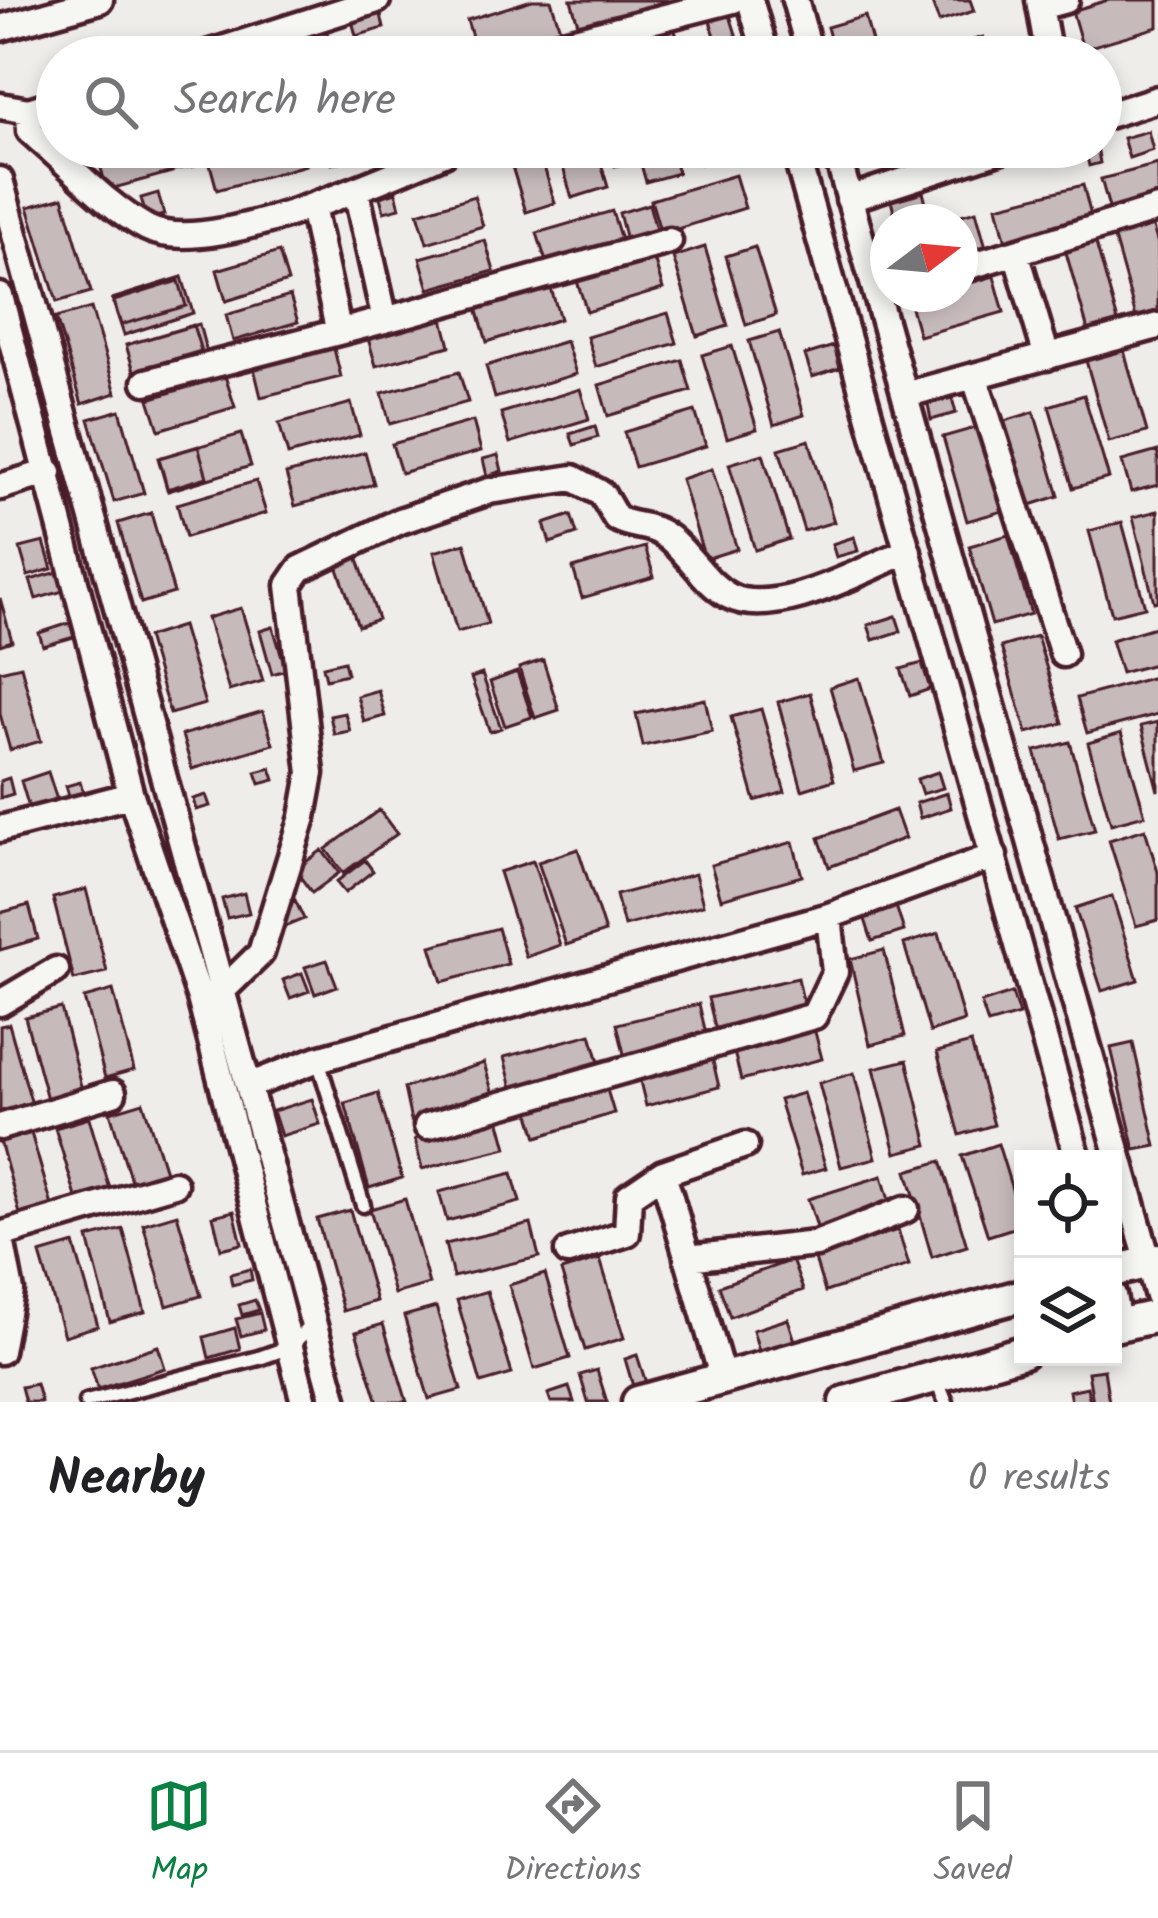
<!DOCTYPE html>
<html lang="en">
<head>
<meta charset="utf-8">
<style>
	:root { --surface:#fff; --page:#f2f2f2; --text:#202124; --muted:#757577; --line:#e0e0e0; --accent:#0b8043 }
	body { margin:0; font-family:Kalam,sans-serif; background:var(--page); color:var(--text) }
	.controls { position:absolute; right:36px; bottom:36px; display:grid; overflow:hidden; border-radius:0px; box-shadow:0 6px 18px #0003 }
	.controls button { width:108px; height:108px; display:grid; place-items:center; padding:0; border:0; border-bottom:3px solid var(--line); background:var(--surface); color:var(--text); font:60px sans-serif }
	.compass { position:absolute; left:870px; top:204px; width:108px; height:108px; border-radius:50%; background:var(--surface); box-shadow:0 6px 18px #0003; rotate:74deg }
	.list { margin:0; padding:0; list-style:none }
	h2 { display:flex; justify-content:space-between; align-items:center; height:156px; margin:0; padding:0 48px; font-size:51px }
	h2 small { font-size:39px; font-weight:400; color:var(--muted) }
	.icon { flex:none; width:66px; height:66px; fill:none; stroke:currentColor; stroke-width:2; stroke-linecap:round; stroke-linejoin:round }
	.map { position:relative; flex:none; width:1158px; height:1402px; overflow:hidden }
	.search { position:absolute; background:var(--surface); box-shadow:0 6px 18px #0003; left:36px; right:36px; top:36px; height:132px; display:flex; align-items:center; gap:30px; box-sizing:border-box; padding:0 42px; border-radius:66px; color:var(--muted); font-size:45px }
	.sheet { height:348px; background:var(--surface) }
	nav { display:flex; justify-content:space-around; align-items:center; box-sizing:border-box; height:168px; border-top:3px solid var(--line); background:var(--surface); font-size:33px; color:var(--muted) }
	nav a { display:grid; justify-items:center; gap:6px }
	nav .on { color:var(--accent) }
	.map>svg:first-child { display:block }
	.building { fill:#c6babb; stroke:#4a1f2b; stroke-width:3 }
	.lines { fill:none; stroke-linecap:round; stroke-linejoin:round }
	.service-casing { stroke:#4a1f2b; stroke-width:21 }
	.minor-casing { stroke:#4a1f2b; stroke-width:33 }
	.tertiary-casing { stroke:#4a1f2b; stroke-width:39 }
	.service { stroke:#f6f6f2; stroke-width:12 }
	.minor { stroke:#f6f6f2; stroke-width:24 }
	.tertiary { stroke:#f6f6f2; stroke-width:30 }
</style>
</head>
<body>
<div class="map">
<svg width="1158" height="1402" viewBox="0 0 1158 1402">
	<rect width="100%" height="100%" fill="#efedea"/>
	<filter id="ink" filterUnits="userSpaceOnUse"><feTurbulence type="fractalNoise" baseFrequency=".00833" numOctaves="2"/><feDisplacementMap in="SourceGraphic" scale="24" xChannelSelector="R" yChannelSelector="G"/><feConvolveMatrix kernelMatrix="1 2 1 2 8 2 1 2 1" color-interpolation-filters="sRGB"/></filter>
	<g filter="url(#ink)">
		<path class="building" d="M532 0H551L561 32 478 57 467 20Z
			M571 0H667V1L579 27Z
			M931 0H970L974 11 939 22Z
			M1108 0H1158V27L1083 49 1072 11Z
			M379 6 384 28 356 36 350 13Z
			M729 12 743 57H722L709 18Z
			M865 16 876 57H835L827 27Z
			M325 23 329 41 308 47 303 29Z
			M673 24 683 57H589L587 50Z
			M275 34 280 52 259 57 254 39Z
			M983 37 989 57H916Z
			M396 43 400 57H348Z
			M1148 131 1153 150 1129 158 1123 138Z
			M67 147H88L90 150 77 160Z
			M151 147H165L172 172 107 190 99 161Z
			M169 147H191L195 166 174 170Z
			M257 147H300L306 165 217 190 209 161Z
			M305 147H322L324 156 308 160Z
			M327 147H394L332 164Z
			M506 147H538L555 203 526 212Z
			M557 147H596L608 187 572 198Z
			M636 147H670L678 173 646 182Z
			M695 147H728L730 155 700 164Z
			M1085 147H1097L1100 163 1089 166Z
			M624 148 628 163 615 166 611 153Z
			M1158 164V203L1111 215 1101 179Z
			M735 175 745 208 661 234 651 200Z
			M1083 185 1092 220 1006 242 997 206Z
			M396 192 400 208 384 212 380 197Z
			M923 192 929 213 897 222 891 201Z
			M158 193 164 215 147 219 141 198Z
			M474 196 483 226 427 243 418 213Z
			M63 197 91 292 57 302 28 207Z
			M649 204 659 240 628 248 619 213Z
			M612 211 622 243 547 265 537 233Z
			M976 211 987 251 960 258V222H935Z
			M1152 224 1158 244V315L1137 321 1113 235Z
			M485 240 494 271 429 289 420 258Z
			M1095 240 1119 325 1089 334 1065 249Z
			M705 247 728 326 697 336 673 257Z
			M755 247 776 315 746 325 726 256Z
			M279 252 288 282 226 301 217 270Z
			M653 255 663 289 587 312 576 278Z
			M994 276 1004 312 919 336 909 300 960 294V286Z
			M182 277 193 313 124 335 112 299Z
			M179 281 186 306 121 325 114 301Z
			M550 285 560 319 487 342 477 308Z
			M290 296 298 322 233 341 226 315Z
			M91 308 116 393 82 404 56 318Z
			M668 313 677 343 596 367 587 337Z
			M442 315 450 346 376 366 367 335Z
			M199 324 207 354 135 375 126 345Z
			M193 325 201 351 134 371 126 345Z
			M779 332 804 415 774 425 749 341Z
			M566 341 576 374 495 398 486 366Z
			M333 345 341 377 261 397 253 364Z
			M732 346 757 429 727 438 702 355Z
			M834 346 840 368 812 377 805 355Z
			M1123 347 1147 432 1109 442 1085 357Z
			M682 360 691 391 608 416 599 385Z
			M459 372 468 402 390 424 382 393Z
			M225 376 235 407 159 430 149 399Z
			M580 389 589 419 510 443 501 413Z
			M1084 395 1109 478 1073 488 1049 406Z
			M952 398 956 413 931 420 928 404Z
			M351 403 360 435 288 455 279 423Z
			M120 410 144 493 114 502 89 419Z
			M695 411 706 446 635 467 624 432Z
			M1034 412 1059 496 1024 507 998 423Z
			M473 421 481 451 401 473 392 444Z
			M595 426 598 437 574 445 570 434Z
			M978 427 1003 511 967 521 943 437Z
			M241 434 251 466 168 491 159 458Z
			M809 440 834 522 804 531 779 449Z
			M198 446 207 477 167 489 158 458Z
			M1158 451V485L1131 492 1122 461Z
			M365 452 374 484 295 506 286 474Z
			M763 454 789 539 755 550 729 464Z
			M498 455 502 471 487 476 483 459Z
			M712 469 737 549 705 559 681 479Z
			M256 481 266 513 186 537 177 504Z
			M1158 511V601L1154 602 1133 517Z
			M151 513 174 593 141 603 118 523Z
			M571 515 577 534 550 543 544 524Z
			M1122 522 1145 607 1112 615 1089 531Z
			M1008 535 1031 614 992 625 969 546Z
			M854 537 858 551 836 557 832 544Z
			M44 542 52 569 28 576 20 548Z
			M465 543 488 624 457 632 434 552Z
			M645 547 654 577 582 598 573 568Z
			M356 553 378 619 358 626 335 560Z
			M65 570 70 589 36 599 30 580Z
			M0 598 12 641 0 645Z
			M241 608 263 681 229 691 207 618Z
			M896 616 901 631 873 640 868 625Z
			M70 623 74 637 43 646 39 633Z
			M182 626 205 704 170 714 147 637Z
			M1158 626V663L1121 673 1111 640Z
			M273 627 286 670 272 674 260 631Z
			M1037 636 1063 723 1027 733 1001 647Z
			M543 660 559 710 535 718 519 668Z
			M344 661 347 674 326 679 323 666Z
			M922 663 930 689 910 696 901 669Z
			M21 666 41 741 10 750 0 714V671Z
			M517 672 532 717 505 726 490 682Z
			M482 674 501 728 490 732 471 678Z
			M1158 676V714L1087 733 1077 698Z
			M859 678 884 763 854 771 830 687Z
			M378 690 385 716 364 722 357 696Z
			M810 693 834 780 802 790 778 702Z
			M705 699 712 731 643 746 636 714Z
			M761 709 785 792 755 801 731 717Z
			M263 711 273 744 192 769 182 735Z
			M345 713 350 731 334 734 330 716Z
			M1158 722V791L1141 726Z
			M1121 733 1145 815 1111 824 1088 743Z
			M1070 742 1095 830 1059 839 1035 751Z
			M271 768 275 780 260 784 256 772Z
			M48 772 57 800 29 808 21 781Z
			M938 772 943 788 922 794 917 779Z
			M9 778 13 794 0 798V781Z
			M80 782 85 798 71 802 66 786Z
			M947 793 951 808 920 818 916 803Z
			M206 795 210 806 196 810 193 799Z
			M379 810 397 834 343 873 326 849Z
			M895 810 905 838 829 867 819 838Z
			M1145 829 1158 872V920L1136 926 1109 840Z
			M793 842 802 876 721 899 711 865Z
			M578 849 605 932 566 945 538 862Z
			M322 850 339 873 312 893 295 870Z
			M365 860 373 871 345 893 336 882Z
			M533 861 560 945 526 957 499 872Z
			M695 874 703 905 624 926 616 895Z
			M86 889 107 972 74 980 53 898Z
			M244 893 249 913 227 918 222 899Z
			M1112 896 1138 980 1102 991 1075 908Z
			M295 900 304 919 284 927 276 908Z
			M895 903 904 931 872 941 863 913Z
			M29 905 38 939 0 950V913Z
			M498 928 508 964 442 982 431 946Z
			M939 933 964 1021 930 1032 904 944Z
			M884 950 905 1036 870 1045 850 959Z
			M327 960 337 986 315 994 305 967Z
			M302 973 309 991 290 998 283 980Z
			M798 978 805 1010 759 1025 716 1031 708 998Z
			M113 990 134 1070 105 1078 84 998Z
			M1012 993 1019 1015 988 1024 981 1003Z
			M699 1004 707 1038 625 1058 617 1024Z
			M61 1008 82 1090 47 1099 25 1017Z
			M9 1024 33 1108 0 1116V1026Z
			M814 1028 822 1059 741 1080 733 1048Z
			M591 1034 601 1069 513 1092 504 1057Z
			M971 1043 994 1125 960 1135 937 1052Z
			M1133 1043 1156 1146 1135 1150 1111 1048Z
			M711 1053 719 1087 646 1106 638 1073Z
			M907 1060 928 1145 896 1153 874 1068Z
			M484 1063 494 1098 411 1121 404 1088Z
			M854 1073 876 1158 841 1167 819 1083Z
			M605 1083 614 1113 537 1137 528 1107Z
			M378 1093 402 1178 369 1188 345 1103Z
			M803 1093 826 1168 802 1175 779 1100Z
			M312 1099 320 1124 281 1136 273 1111Z
			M143 1102 169 1184 135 1194 110 1112Z
			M89 1118 113 1199 80 1210 55 1128Z
			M499 1118 507 1148 422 1169 415 1139Z
			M31 1133 55 1216 23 1225 0 1141Z
			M998 1144 1023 1225 988 1236 962 1156Z
			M941 1161 967 1246 932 1257 907 1171Z
			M512 1173 520 1202 447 1221 439 1192Z
			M882 1176 891 1207 818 1230 808 1199Z
			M405 1199 429 1284 394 1294 370 1209Z
			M350 1210 376 1301 343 1311 317 1219Z
			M234 1211 242 1244 221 1249 213 1216Z
			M177 1214 201 1296 167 1306 143 1224Z
			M531 1224 539 1257 453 1277 445 1244Z
			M123 1229 145 1312 110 1322 88 1238Z
			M898 1230 909 1265 825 1292 814 1256Z
			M74 1244 98 1326 64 1336 40 1254Z
			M600 1259 624 1338 585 1350 561 1271Z
			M792 1260 803 1290 730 1317 719 1286Z
			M250 1269 252 1280 232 1285 230 1274Z
			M545 1274 570 1358 534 1369 509 1285Z
			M487 1291 512 1374 481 1383 457 1300Z
			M255 1300 259 1310 242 1315 239 1305Z
			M436 1307 461 1390 429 1399 404 1316Z
			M260 1313 264 1330 241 1336 236 1319Z
			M788 1319 797 1347 761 1358 753 1330Z
			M383 1324 407 1402H378L356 1332Z
			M235 1328 240 1349 209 1358 204 1337Z
			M158 1346 165 1368 98 1389 91 1368Z
			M637 1355 648 1389 635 1393 625 1359Z
			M597 1370 607 1402H588L580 1375Z
			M1104 1370 1109 1402H1093L1088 1372Z
			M36 1384 41 1402H25L21 1387Z
			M569 1387 574 1402H551L548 1394Z
			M1087 1387 1090 1402H1071L1069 1391Z"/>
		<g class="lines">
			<defs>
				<path id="service" d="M318 1060 363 1205
					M935 1378 946 1402
					M86 1402 259 1358 290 1347 313 1323"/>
				<path id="minor" d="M750 0 767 57
					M795 0 811 57
					M1039 0 1049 57
					M1040 7 1066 0
					M0 28 100 0
					M198 57 377 0
					M508 57 733 0
					M0 106 29 111 57 102
					M29 111 30 131 40 140C73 168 109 208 147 228 207 259 383 179 444 153L447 147
					M1101 117 1158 99
					M794 147 1078 1159
					M835 147 1158 1296
					M0 180 335 1402
					M356 190 385 320 669 241
					M849 199 1008 147
					M312 207 338 329
					M1016 252 1047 357
					M960 269 1158 209
					M0 296 131 795 200 998 304 1402
					M975 378 1063 654
					M146 382 385 320
					M908 394 1158 326
					M0 487 49 472
					M0 829 131 795
					M200 998 223 990 261 953 303 817 311 773 289 585 300 569 400 521 489 491 573 478 602 494 616 518C630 527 646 524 660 532 687 547 701 581 729 596 775 620 864 569 908 551
					M0 1003 56 970
					M251 1085 318 1059 829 916 994 856
					M427 1126 814 1016 835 972 829 916
					M0 1127 113 1093
					M663 1173 722 1376
					M0 1234 11 1291 0 1351
					M0 1235 174 1184
					M568 1252 627 1233 629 1196 663 1173 745 1145
					M687 1258 816 1244 906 1209
					M1113 1295 1118 1324"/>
				<path id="tertiary" d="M1113 1271 1158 1260
					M1113 1326 1158 1316
					M638 1402 1023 1295
					M846 1402 1023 1352"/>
			</defs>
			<use href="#service" class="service-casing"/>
			<use href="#minor" class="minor-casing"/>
			<use href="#tertiary" class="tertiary-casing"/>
			<use href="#service" class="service"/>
			<use href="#minor" class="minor"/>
			<use href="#tertiary" class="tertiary"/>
		</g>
	</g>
</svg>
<div class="controls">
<button><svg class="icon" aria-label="locate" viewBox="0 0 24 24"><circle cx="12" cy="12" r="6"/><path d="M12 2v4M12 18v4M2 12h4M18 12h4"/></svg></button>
<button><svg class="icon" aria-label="layers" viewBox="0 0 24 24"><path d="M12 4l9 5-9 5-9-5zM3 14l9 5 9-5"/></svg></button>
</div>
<svg class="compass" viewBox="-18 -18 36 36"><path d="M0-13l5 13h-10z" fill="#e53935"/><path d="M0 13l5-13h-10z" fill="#757577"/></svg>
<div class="search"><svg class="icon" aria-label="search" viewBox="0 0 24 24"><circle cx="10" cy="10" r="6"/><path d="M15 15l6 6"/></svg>Search here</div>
</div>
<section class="sheet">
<h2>Nearby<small>0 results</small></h2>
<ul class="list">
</ul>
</section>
<nav>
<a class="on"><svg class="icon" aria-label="map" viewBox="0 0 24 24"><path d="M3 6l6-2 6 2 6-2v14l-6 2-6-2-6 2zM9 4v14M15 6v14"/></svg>Map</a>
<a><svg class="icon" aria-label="directions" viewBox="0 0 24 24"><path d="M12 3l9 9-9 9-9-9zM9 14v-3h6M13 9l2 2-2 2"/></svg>Directions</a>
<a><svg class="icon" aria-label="saved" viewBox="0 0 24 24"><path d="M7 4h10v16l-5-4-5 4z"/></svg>Saved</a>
</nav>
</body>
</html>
